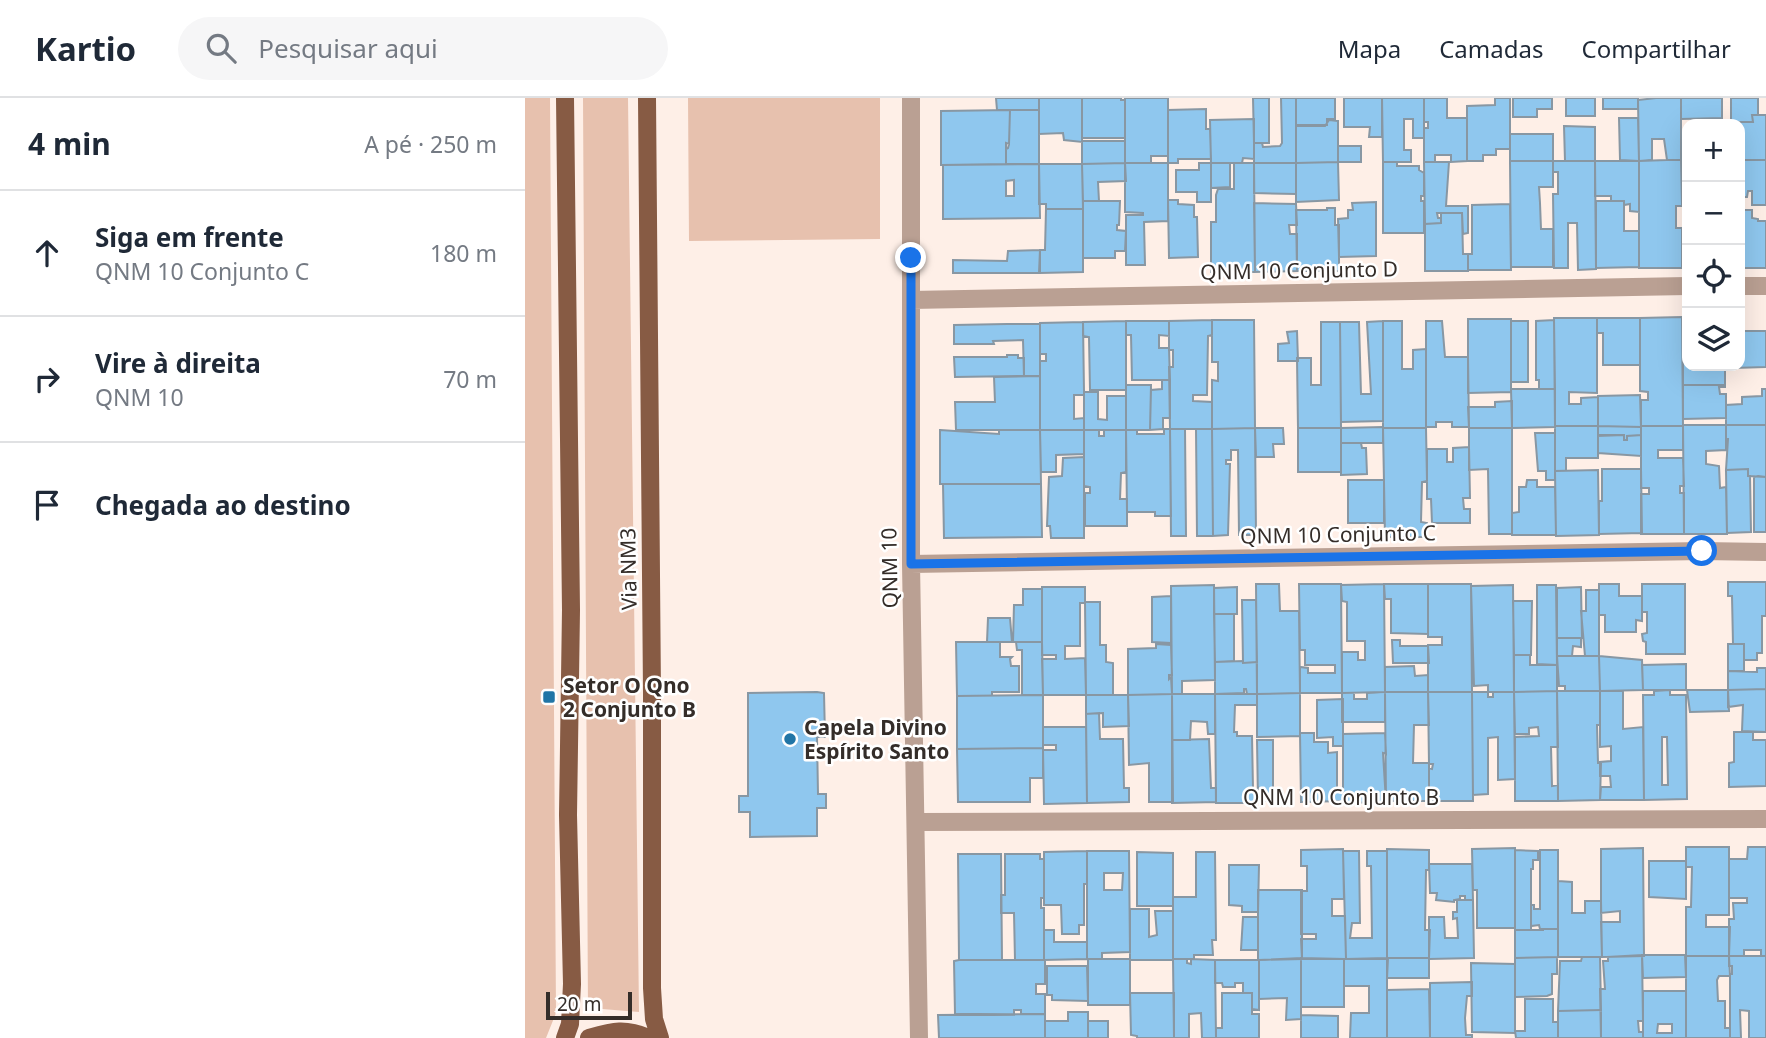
<!DOCTYPE html>
<html lang="pt">
<head>
<meta charset="utf-8">
<style>
	:root { --surface:#fff; --page:#f6f6f7; --text:#1f2937; --muted:#747a83; --line:#e0e1e3 }
	body { margin:0; font-family:"Noto Sans",sans-serif; background:var(--page); color:var(--text) }
	.controls { position:absolute; right:21px; top:21px; display:grid; overflow:hidden; border-radius:14px; box-shadow:0 7px 28px #0002 }
	.controls button { width:63px; height:63px; display:grid; place-items:center; padding:0; border:0; border-bottom:2px solid var(--line); background:var(--surface); color:var(--text); font:35px sans-serif }
	.scale { position:absolute; left:21px; bottom:18px; width:86px; box-sizing:border-box; padding-left:7px; border:4px solid #342d29; border-top:0; font-size:19px; line-height:24px; white-space:nowrap; color:#342d29; -webkit-text-stroke:5px #fff; paint-order:stroke }
	.stop { position:absolute; width:21px; height:21px; margin:-16px; border:5px solid #1a73e8; border-radius:50%; background:#fff }
	.stop.end { background:#1a73e8; border-color:#fff; box-shadow:0 2px 7px #0008 }
	.list { margin:0; padding:0; list-style:none }
	h2 { display:flex; justify-content:space-between; align-items:center; height:91px; margin:0; padding:0 28px; font-size:30px }
	h2 small { font-size:23px; font-weight:400; color:var(--muted) }
	.list li { display:grid; grid-template-columns:46px 1fr auto; gap:21px; align-items:center; box-sizing:border-box; height:126px; padding:0 28px; border-top:2px solid var(--line) }
	.list b { display:block; font-size:26px; white-space:nowrap }
	.list p { margin:0; font-size:23px; white-space:nowrap; color:var(--muted) }
	.list em { font-size:23px; font-style:normal; color:var(--muted) }
	.icon { flex:none; width:38px; height:38px; fill:none; stroke:currentColor; stroke-width:2; stroke-linecap:round; stroke-linejoin:round }
	.map { position:relative; flex:none; width:1241px; height:940px; overflow:hidden }
	header { display:flex; align-items:center; gap:42px; box-sizing:border-box; height:98px; padding:0 35px; background:var(--surface); border-bottom:2px solid var(--line) }
	header strong { font-size:33px }
	nav { display:flex; gap:38px; margin-inline-start:auto; font-size:24px }
	.search { width:490px; height:63px; background:var(--page); display:flex; align-items:center; gap:18px; box-sizing:border-box; padding:0 24px; border-radius:38px; color:var(--muted); font-size:26px }
	main { display:flex }
	aside { flex:1; background:var(--surface) }
	.map>svg:first-child { display:block }
	.green { fill:#e7c1ae }
	.building { fill:#8fc7ee; stroke:#8897a3; stroke-width:2; fill-rule:evenodd }
	.lines { fill:none; stroke-linecap:round; stroke-linejoin:round }
	.minor { stroke:#baa093; stroke-width:18 }
	.major { stroke:#875b44; stroke-width:18 }
	.route { stroke:#1a73e8; stroke-width:9 }
	.poi-dot { fill:#2175a6; stroke:#fff; stroke-width:2.5 }
	.labels { text-anchor:middle; dominant-baseline:central; stroke-width:5; stroke-linejoin:round; paint-order:stroke }
	.street-label { font-size:21px; fill:#342d29; stroke:#fff }
	.poi-label { font-size:21px; font-weight:bold; fill:#342d29; stroke:#fff; text-anchor:start }
</style>
</head>
<body>
<header>
<strong>Kartio</strong>
<div class="search"><svg class="icon" aria-label="search" viewBox="0 0 24 24"><circle cx="10" cy="10" r="6"/><path d="M15 15l6 6"/></svg>Pesquisar aqui</div>
<nav><a>Mapa</a><a>Camadas</a><a>Compartilhar</a></nav>
</header>
<main>
<aside>
<h2>4 min<small>A pé · 250 m</small></h2>
<ul class="list">
<li><svg class="icon" aria-label="ahead" viewBox="0 0 24 24"><path d="M12 20V5M6 11l6-6 6 6"/></svg><div><b>Siga em frente</b><p>QNM 10 Conjunto C</p></div><em>180 m</em></li>
<li><svg class="icon" aria-label="right" viewBox="0 0 24 24"><path d="M7 20v-9h11M14 6l5 5-5 5"/></svg><div><b>Vire à direita</b><p>QNM 10</p></div><em>70 m</em></li>
<li><svg class="icon" aria-label="arrive" viewBox="0 0 24 24"><path d="M6 21V4h12l-3 4 3 4H6"/></svg><div><b>Chegada ao destino</b></div></li>
</ul>
</aside>
<div class="map">
<svg width="1241" height="940" viewBox="0 0 1241 940">
	<rect width="100%" height="100%" fill="#feefe7"/>
	<path class="green" d="M0 0H25L31 915 21 940H0Z
		M58 0H103L114 914 77 911 63 913Z
		M163 0H355V141L164 143Z"/>
	<path class="building" d="M471 0H514V12H472Z
		M514 0H557V44L539 42 538 35 514 36Z
		M557 0H596V2H600V40H557Z
		M600 0H643V58H626V65H600Z
		M728 0H744V45H729Z
		M756 0H771V65H729V45H737L738 49 755 48 757 45Z
		M771 0H810V21H802V27H771Z
		M819 0H857V39H844L845 29H819Z
		M857 0H899V40H888V21H879V52H886V64H858Z
		M899 0H922V20H942V63L926 64V57H910V64H899V30H903V24H899Z
		M970 0H985V51H971V57H958V63H942V8L970 7Z
		M988 0H1027V11H1012V19H988Z
		M1041 0H1070V18H1041Z
		M1078 0H1113V11H1078Z
		M1131 0H1156V62H1142L1139 41H1127V62L1114 63 1113 2Z
		M1156 0H1197V20L1156 21Z
		M1206 0H1233V17H1227L1228 24H1206Z
		M681 11V31H685L686 61H653V65H643V12Z
		M485 12H514V66H481V51L483 50 484 46Z
		M485 12 484 46 481 45V66L416 67V13Z
		M1227 17H1241V62H1215V26H1209V24H1228Z
		M1094 20H1113L1114 63 1095 62Z
		M729 21V61L718 60 717 65H686L685 22Z
		M804 22 813 23V64L771 65V28H800Z
		M1039 28 1070 29V63H1040Z
		M985 36H1028V63H985Z
		M557 43H600V65L557 66Z
		M813 48H836V64H813Z
		M1142 62H1156L1157 108H1151V130H1157V170H1114V63Z
		M1215 62H1241V107H1227V93H1223L1222 99H1215Z
		M985 63H1028V89H1014L1015 105 1016 131H1028V169H986Z
		M1028 63H1070L1071 171 1053 172 1052 125H1043V170H1029L1028 96H1033V74H1028Z
		M1070 63H1114V114L1105 113V106L1099 107V103H1086V98H1070Z
		M813 64 814 102 771 104V65Z
		M858 64H872V68H894V72L899 75V98H896V103H899V135H858Z
		M899 64H924L921 108H943V135L938 136 937 115H912L913 120H916V125L900 126Z
		M600 65 601 83 573 84 574 103H558L557 66Z
		M600 65H643V123L619 124 620 167H601V117H618V115L600 114Z
		M674 65H686V104H672V94H651V72H674Z
		M686 65H705V89L686 90Z
		M709 65H729L730 174H686V124H691V97L693 91H709Z
		M729 65H771V96L729 95Z
		M514 66 515 120 418 121V67ZM489 82V98H481V83Z
		M514 66H557L558 111H521V106H514Z
		M1158 68H1162V132H1159Z
		M643 102H653V106L669 107V119H672L673 159 644 160Z
		M558 103H595L594 127H592V132L601 133 600 153H590V160H558Z
		M1071 103H1099V133H1114V169L1071 170Z
		M851 104V158L814 159 813 121 823 120V112H828L827 105Z
		M729 105 771 106 772 127H764L765 136H772V173L730 174Z
		M985 106 986 172H943V156H947V107Z
		M802 110H810V127H814V173H772L771 112H802Z
		M521 111H558V174L515 175V152H520Z
		M1215 112H1227V120L1233 121V123H1241V170H1215Z
		M916 115H937L938 156H943V173H900V126L916 125Z
		M515 152 514 175H428V162L482 163 483 153Z
		M1157 219 1158 328H1116V302H1123V294L1115 293V220Z
		M1029 220H1072V295L1044 294V306H1056V300L1073 299V328H1030Z
		M1072 220H1115V267H1078V235H1072Z
		M943 221H986V294L943 295Z
		M687 222H729L730 330 687 331V282L693 283V264H687Z
		M687 222V237L683 238 682 297H668V303L687 304V331H645L644 269H648V252H644V223Z
		M1029 222 1030 291H1014V282H1011V223Z
		M601 223V292H565L564 239 558 238V224Z
		M601 223H644V238L634 237V250H644L645 282H607L606 237H601Z
		M858 223V323L816 324 815 224H834L836 296H846L842 224Z
		M858 223H877V271H888V252L901 251V330H858Z
		M901 223H917L920 259H943L944 329H927V324H911V329H901Z
		M986 223H1003V284H986Z
		M558 224 559 294V297H549V321L559 320V332H515V263H521V256H515V225Z
		M796 224H815L816 330H773L772 260H786V287H796Z
		M482 226H515V278H499L498 242 468 243 469 246H429V227Z
		M772 233 773 263H753V246L764 245 762 234Z
		M1215 233H1241V269L1208 270 1215 268Z
		M482 257H493V260H499V278L430 279 429 259H482Z
		M1158 258H1162V268H1200V287H1158Z
		M515 278V332H431L430 304H470L469 279Z
		M637 282H645V320H638V331L625 332 626 292 637 291Z
		M601 287H626L625 332H601Z
		M1158 287H1200V289H1194L1195 296H1201V320L1158 321Z
		M986 291H1030V329L987 330Z
		M1237 291H1241V327H1201V307L1217 306V299L1237 298Z
		M559 294H573V321L582 322V298H601V332H559Z
		M1115 297 1116 329 1073 328V298Z
		M987 303V330H944L943 309H970V304Z
		M1158 327H1201V352L1181 353V366L1194 368 1195 390 1201 389 1202 436H1159Z
		M1201 327H1241V379L1223 378V371L1201 372 1203 341H1201Z
		M1030 328H1073V360H1041V373H1030Z
		M1073 328 1116 329V337L1102 338V342H1099V337L1073 338Z
		M1116 328H1158V352H1133V360H1158L1159 388H1155V395H1159V436H1116V396H1124V390H1116Z
		M858 329V345H816V330Z
		M730 330H758L759 346H748L749 359H731Z
		M730 330 731 437H714L713 352H706V362H701V366H705L703 437 688 438 687 331Z
		M773 330H816V374H773Z
		M858 330H901L902 383 897 384 896 424 902 425V439H860Z
		M944 330H987V436H964L963 371 944 372Z
		M639 331H645L646 418H630V414H602L601 332H612V336H639Z
		M645 331H660L661 438H646Z
		M671 331H687L688 438H672Z
		M415 332 474 336V332H515L516 386H415Z
		M515 332H559V356L531 357V374H516Z
		M559 332H574V338H579V332H601V374L596 375 595 401H602V428H560V395H565V389L559 388Z
		M1010 335H1030V382H1021V373H1013Z
		M1073 337H1099V342H1102V338L1116 337V358L1073 355Z
		M816 345H836L837 350H841L842 376 816 377Z
		M944 349 945 400H938L939 411H945V425H907L906 401H902V351H922V364H928V350Z
		M559 359V440H526L525 428H522L524 379 537 378 538 360Z
		M1077 371H1116L1117 435 1074 436V403H1077Z
		M1223 371V378H1225L1226 434 1202 435 1201 372Z
		M1073 372 1074 437 1031 438 1030 373Z
		M1233 378 1241 379V434H1229V379Z
		M823 382H859V425H823Z
		M1002 382H1012V389H1030L1031 437H987V415L994 414V389H1001Z
		M418 386H516L517 439 419 440Z
		M1203 484H1241V518H1237V555H1232V562H1219V546H1208L1207 498H1203Z
		M731 486H754L755 513H774L775 595 732 596Z
		M774 486H816L817 595H775V569L783 570V575H810V567H780V552H775Z
		M859 486H903V536L866 535V501H860Z
		M859 486 860 594 817 595V554H833V562H840V543H822V504L817 503 816 487Z
		M903 486H946L947 594H903V547H917V539H903Z
		M1074 486H1094V498H1117V523L1111 522V534H1080V517H1074Z
		M1117 486H1160V556H1121V544L1118 543 1117 536 1122 535V514H1117Z
		M689 487 690 582 657 583V596H647L646 488Z
		M988 487 989 594H963V587L949 588 946 488Z
		M1012 487H1031L1032 567 1012 566Z
		M517 489H560V505H555V548H540V561L560 560 561 597H518L517 561H531V557H517Z
		M712 489V516H689V490Z
		M1056 489 1057 540H1032V490Z
		M498 491H517V544H488L489 507H498Z
		M1061 492H1074V558H1060L1056 513H1061Z
		M646 498V545L627 544V499Z
		M717 502H731L732 564 718 565Z
		M988 503H1007L1006 557H989Z
		M560 504H575V547H581V564L588 565V597H561Z
		M689 516H709V563L690 564Z
		M463 520H485L487 544H462Z
		M1032 540H1056V549L1048 548 1047 558H1032Z
		M867 542H875V548H903L904 565H868Z
		M431 544H475V559H487L485 561 486 568H494V594H467V598H432Z
		M491 544H517L518 597H497V552H492Z
		M631 546 646 547 647 577H644V581L646 579 647 596 603 597V551L631 550Z
		M1203 546H1219V573H1203Z
		M989 557H1005V567H1032V593L989 594Z
		M1032 558H1074L1075 593H1040V588H1034Z
		M1074 558 1117 562 1118 592 1075 593Z
		M718 563V565L732 564V596H722L721 591H719V595L690 596V564Z
		M1161 566V592H1118L1117 567Z
		M889 568 890 578 903 577V594H860V569Z
		M1232 570H1241V591L1203 592V573L1232 574Z
		M1241 591V634L1217 633 1218 607 1203 609V592Z
		M1145 592V597H1161L1162 701 1119 702 1118 597H1129V593ZM1137 639H1142L1143 687H1137Z
		M1162 592H1203L1204 613 1165 614Z
		M1032 593 1033 649H1026L1027 688 1033 687V703H990V639L1014 638 1013 629 1004 630V636H990L989 594Z
		M1032 593H1075V627H1072L1073 665H1076L1075 702 1033 703Z
		M1075 593H1098V631L1118 629 1119 702H1075L1076 689H1086L1085 678H1075V664L1086 663V648L1075 649Z
		M292 594 299 595 300 639H292L293 696H301V710H292V738L225 739V714H214V698H223V595Z
		M860 594H903L904 627H889L888 665H904V703H861Z
		M860 594V624H817V595H829V601H842V595Z
		M903 594H947L948 703H904V670L907 671 908 666H904Z
		M947 594H963V599H968V594H989L990 681 973 682V639L963 640V696L948 697Z
		M775 595V638L732 639V596Z
		M647 596H690V636H683L682 624 666 623 665 642H647Z
		M647 596 648 704H624V665L604 667 603 597Z
		M690 596H732V607H710L709 634H712V638H727L728 691 733 690V705H691Z
		M518 597V650L432 651V598Z
		M561 597H603L604 628 578 629V615L561 616Z
		M818 601V648H808V639L792 640V602Z
		M574 615 575 641H598L599 690H604V704L562 705 561 616Z
		M518 629H561L562 705 519 706 518 652H531V647H518Z
		M1209 634H1228V642H1241V688L1204 689V665L1209 664Z
		M775 635H789V644H803V655L812 654V690L818 689V703L776 704Z
		M860 635 861 656 858 655 861 704 818 705V636Z
		M684 641 686 690H691V704L647 705V642Z
		M732 642H748V696H745L747 702 733 703Z
		M518 650V680H505V704H433L432 651Z
		M1161 749H1204V817H1181V829H1205L1204 858H1161V809H1166L1167 769H1161Z
		M1223 749H1241V858H1236V852H1219V858H1204V821H1209L1208 805H1222V800H1204V761H1222Z
		M990 750V830H952V792H948L947 751Z
		M1118 750 1119 858 1077 859 1076 824H1095V813L1076 815V751Z
		M818 751 819 801H807V818H820L821 861H777L776 841H791V836H776V793H782V768H776V752Z
		M862 751 904 752V772H901L900 832H905L904 860H862Z
		M990 752 1013 753V762H1008V771H1006V832H990Z
		M1015 752H1033V831H1015L1014 827 1006 828V807H1009V811H1015Z
		M562 753H604L605 854 577 855V861H562ZM579 775H598L597 792H579Z
		M562 753V786H559V827H554V836H537L536 807H519V754Z
		M818 753H834L835 825H827L825 840H847L846 768H842V753H862V860L821 861Z
		M612 754 648 755V808H612Z
		M671 754H690L691 842H687L688 857H669V861H648V799H671Z
		M433 756H476L477 862H434Z
		M480 756H515V761H519V800H516V810H519V862H490L489 815H476V797H480Z
		M1124 763H1161V801L1124 799Z
		M904 766H947L948 802H940V798H935V801L929 802V804L911 802 912 795H905Z
		M704 767H734L733 814H717V808L704 807Z
		M1033 783 1047 784V815H1060V803H1076L1077 859H1033Z
		M733 792H777V861L733 862Z
		M932 802H948L949 860 904 861V819H919L920 840H933L932 820 928 821V814H932Z
		M605 811H624V839L632 837 630 813H648V862H605Z
		M718 819H733V852H716Z
		M1018 831H1033V859L990 860V832H1018Z
		M519 832H529V844H562V861L519 862Z
		M1117 857 1118 923H1113L1114 934H1118V940H1076L1075 891H1080L1078 863H1083V859Z
		M1117 857H1160L1161 879 1118 880Z
		M1161 858H1204L1205 878H1194L1192 882 1193 903H1200V930H1205V940H1161Z
		M1204 858H1241V940H1224V913L1215 912 1216 940H1205V876H1207V868H1204Z
		M1032 859V876H1027V896L1022 898 990 899V860Z
		M1057 859H1075L1076 912 1033 913 1035 863H1056Z
		M776 860 819 861V909H776Z
		M776 860V921L761 922 762 900 734 901V862Z
		M863 860H904V880H862Z
		M563 861H605V907H563Z
		M648 861H662V865L666 866V861L690 862 691 940H677L676 915 664 916V940H649Z
		M819 861H862V940H825L826 915H844V888H819Z
		M434 862H520V886H511V896H520V916H496V912H489V917L430 916 429 863Z
		M690 862H734V912L727 911V895H718V885H710V889H698L697 885H690Z
		M946 865 990 866V935L947 934Z
		M522 868H562L563 903 527 902V897H522Z
		M947 884V898H942L940 920 941 937H947V940H905V885Z
		M904 891 905 940H862V892Z
		M1118 893H1161V940H1118ZM1133 926H1147V935H1132Z
		M605 895H649V940H612V938L606 937Z
		M697 895H727V916H734V940H691V930H697Z
		M1000 901H1028V924H1033V940H991L990 933H1000Z
		M1076 912V940H1033V913Z
		M543 914H563V940H520V923H543Z
		M520 916V940H414L413 917Z
		M776 917 813 918V940H776Z
		M563 923H583V940H563Z"/>
	<g class="lines">
		<path class="minor" d="M386 0V466L394 940
			M1215 188H1241
			M386 202 1162 188
			M386 466 1177 453 1241 454
			M391 724 1241 721"/>
		<path class="major" d="M40 0 46 512 43 717 47 886 45 926 40 940
			M122 0 127 596V890L129 921 135 940
			M64 940C89 933 99 930 124 940"/>
	</g>
	<g class="lines">
		<path class="route" d="M386 160V466L1177 453"/>
	</g>
	<g class="poi-dot">
		<rect x="17" y="592" width="14" height="14" rx="3.5"/>
		<circle cx="265" cy="641" r="7"/>
	</g>
	<g class="labels">
		<g class="street-label">
			<text transform="translate(774 172) rotate(-1)">QNM 10 Conjunto D</text>
			<text transform="translate(813 436) rotate(-1)">QNM 10 Conjunto C</text>
			<text transform="translate(364 470) rotate(-91)">QNM 10</text>
			<text transform="translate(103 471) rotate(-91)">Via NM3</text>
			<text x="816" y="699">QNM 10 Conjunto B</text>
		</g>
		<g class="poi-label">
			<text x="38" y="587">Setor O Qno<tspan x="38" dy="24">2 Conjunto B</tspan></text>
			<text x="279" y="629">Capela Divino<tspan x="279" dy="24">Espírito Santo</tspan></text>
		</g>
	</g>
</svg>
<div class="controls">
<button>+</button>
<button>−</button>
<button><svg class="icon" aria-label="locate" viewBox="0 0 24 24"><circle cx="12" cy="12" r="6"/><path d="M12 2v4M12 18v4M2 12h4M18 12h4"/></svg></button>
<button><svg class="icon" aria-label="layers" viewBox="0 0 24 24"><path d="M12 4l9 5-9 5-9-5zM3 14l9 5 9-5"/></svg></button>
</div>
<div class="scale">20 m</div>
<div class="stop" style="left:1177px;top:453px"></div>
<div class="stop end" style="left:386px;top:160px"></div>
</div>
</main>
</body>
</html>
